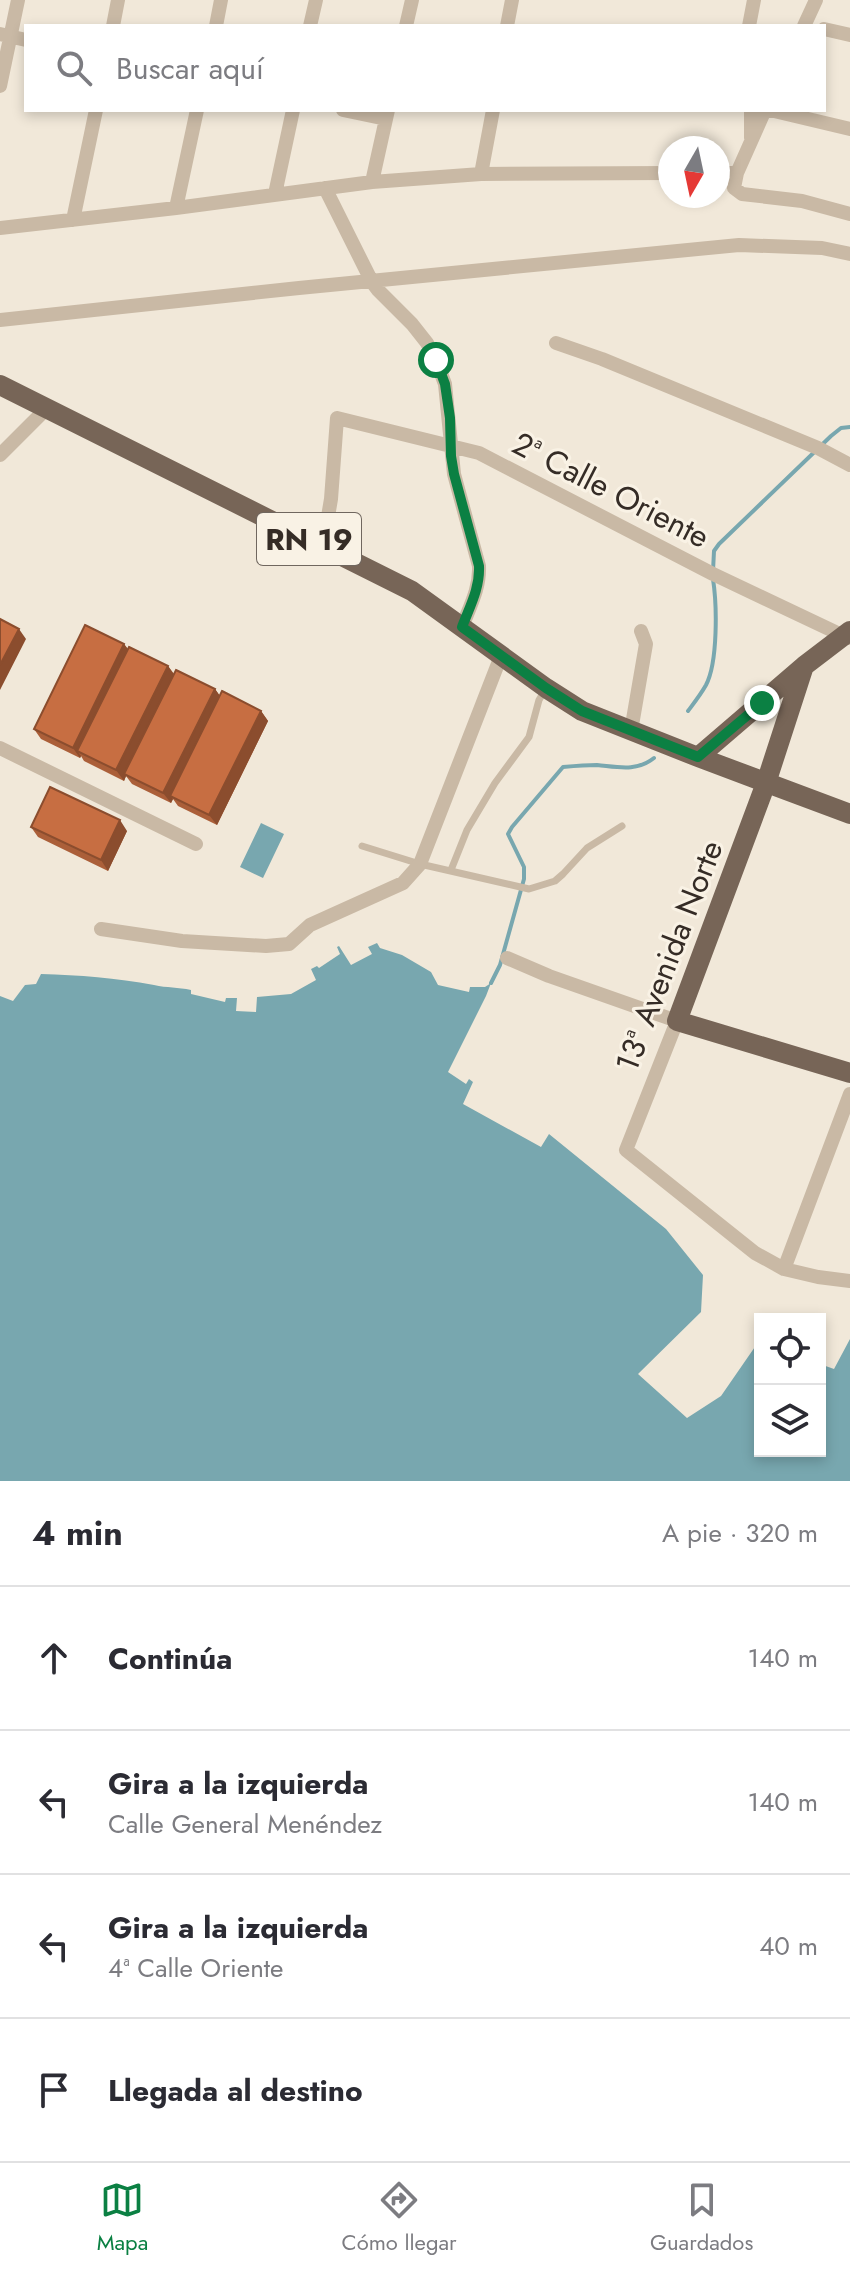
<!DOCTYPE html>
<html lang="es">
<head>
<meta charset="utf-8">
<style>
	:root { --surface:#fff; --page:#f7f7f7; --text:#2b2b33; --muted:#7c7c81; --line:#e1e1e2; --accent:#0b8043 }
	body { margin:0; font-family:Jost,sans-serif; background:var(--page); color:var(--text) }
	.controls { position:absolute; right:24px; bottom:24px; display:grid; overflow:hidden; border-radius:0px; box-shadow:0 4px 12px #0003 }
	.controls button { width:72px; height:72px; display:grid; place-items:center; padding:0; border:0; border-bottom:2px solid var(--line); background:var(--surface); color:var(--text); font:40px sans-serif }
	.compass { position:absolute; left:658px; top:136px; width:72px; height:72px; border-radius:50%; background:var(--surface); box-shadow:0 4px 12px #0003; rotate:189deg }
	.stop { position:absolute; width:24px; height:24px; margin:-18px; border:6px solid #0b8043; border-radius:50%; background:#fff }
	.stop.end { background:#0b8043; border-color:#fff; box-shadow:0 2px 8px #0008 }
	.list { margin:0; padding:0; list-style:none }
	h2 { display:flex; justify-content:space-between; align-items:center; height:104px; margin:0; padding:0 32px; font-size:34px }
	h2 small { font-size:26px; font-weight:400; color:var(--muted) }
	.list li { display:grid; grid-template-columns:52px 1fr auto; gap:24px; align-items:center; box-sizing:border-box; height:144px; padding:0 32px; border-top:2px solid var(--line) }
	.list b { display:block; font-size:30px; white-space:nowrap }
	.list p { margin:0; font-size:26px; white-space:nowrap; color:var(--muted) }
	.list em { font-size:26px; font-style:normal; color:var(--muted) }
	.icon { flex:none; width:44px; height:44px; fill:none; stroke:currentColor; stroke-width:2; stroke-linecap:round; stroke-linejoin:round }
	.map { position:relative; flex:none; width:850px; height:1481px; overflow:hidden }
	.search { position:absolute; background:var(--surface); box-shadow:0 4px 12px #0003; left:24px; right:24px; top:24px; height:88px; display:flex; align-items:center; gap:20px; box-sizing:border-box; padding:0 28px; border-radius:0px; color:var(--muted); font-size:30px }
	.sheet { height:680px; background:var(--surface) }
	nav { display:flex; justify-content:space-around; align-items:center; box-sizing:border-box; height:112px; border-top:2px solid var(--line); background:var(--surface); font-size:22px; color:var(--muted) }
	nav a { display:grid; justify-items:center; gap:4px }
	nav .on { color:var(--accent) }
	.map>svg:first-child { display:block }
	.water { fill:#78a7af }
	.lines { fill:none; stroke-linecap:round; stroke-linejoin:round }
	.stream { stroke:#78a7af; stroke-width:4 }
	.service { stroke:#c9b9a5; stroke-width:7 }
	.minor { stroke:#c9b9a5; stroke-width:14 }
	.primary { stroke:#776557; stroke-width:20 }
	.wall { fill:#ab5f39 }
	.shaded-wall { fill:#8b4d2e }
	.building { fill:#c76e42; stroke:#8b4d2e; stroke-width:2 }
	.route { stroke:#0b8043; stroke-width:10 }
	.labels { text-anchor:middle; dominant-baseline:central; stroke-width:6; stroke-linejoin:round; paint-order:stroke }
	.shield { fill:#f9f2e5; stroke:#70675f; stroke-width:2 }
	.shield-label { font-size:30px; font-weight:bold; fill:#352c26 }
	.street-label { font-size:32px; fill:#352c26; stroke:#f9f2e5 }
</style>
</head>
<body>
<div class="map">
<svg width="850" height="1481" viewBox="0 0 850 1481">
	<rect width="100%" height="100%" fill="#f1e8d9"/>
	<path class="water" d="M261 823 284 834 263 878 240 867Z
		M377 943 380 948 402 955 431 972 438 985 469 992 470 987H485L491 983 486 996 448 1072 466 1084 469 1079 473 1082 463 1104 541 1147 549 1134 666 1229 703 1275 701 1312 638 1374 687 1418 721 1396 759 1341 760 1451H820V1364L834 1369 850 1339V1481H0V996L13 1001 25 985 36 984 41 974C79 975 116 978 154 985 167 988 178 987 191 990V994L225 1002 226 998H237L236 1011 256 1012 257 997 291 994 316 980 311 969 317 966 319 968 340 954 337 947 339 946 351 965 372 954 368 947Z"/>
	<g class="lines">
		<path class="stream" d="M713 571 714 551 719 544 831 436 841 428 850 427
			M688 711C694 703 701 694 706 685 718 662 717 605 713 579
			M491 983 500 965 524 879V867L508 834 512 827 563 767C574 766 586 765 597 765 618 767 636 772 654 758"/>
		<path class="service" d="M362 846 420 864 529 889 555 881 563 874 587 848 622 826
			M451 870 467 830 495 783 529 737 539 700 545 690"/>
		<path class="minor" d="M113 26 118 0
			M216 26 221 0
			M310 26 316 0
			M406 26 412 0
			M507 26 512 0
			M749 26 754 0
			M804 26 816 0
			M824 29 850 35
			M0 34 26 40
			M0 86 18 0
			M343 110 386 119
			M751 110V138
			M765 110 737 173 734 188 742 194 802 201 850 214
			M770 110 850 129
			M718 173H737
			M481 174 493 110
			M372 182 388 110
			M325 188 372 282 378 290 412 324 427 343 436 360 445 384 454 474 479 566C480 588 470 606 462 627
			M275 194 293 110
			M176 208 197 110
			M73 220 96 110
			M0 228 176 208 372 182 481 174 670 173
			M0 320 299 288 739 245 822 248 850 254
			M556 343 602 359 818 448 850 465
			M0 455 46 409
			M323 546 331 499 337 418 479 453 713 574 848 638
			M631 731 646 644 641 631
			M0 748 196 844
			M101 929 182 941 266 946 289 944 310 925 403 883 420 864 501 656
			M507 958 549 976 677 1021 626 1150 755 1253 784 1269 818 1277 850 1281
			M784 1269 850 1094"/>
		<path class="primary" d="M0 385 412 591 546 688 582 711 698 757 850 814
			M804 666 766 783 677 1021 850 1073
			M698 757 804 666 850 631"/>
	</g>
	<path class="wall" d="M124 644 128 649 168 666 174 674 215 689 220 696 261 711 268 721 217 825 178 806 173 799 171 803 132 784 126 776 124 781 84 761 81 756 80 758 41 739 34 729Z
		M31 827 127 831 108 871 38 837Z"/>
	<path class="shaded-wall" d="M19 629 26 639 0 690V665Z
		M124 644 131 654 77 751 81 756 80 758 73 748Z
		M168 666 175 676 124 774 126 776 124 781 116 770Z
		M215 689 222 699 170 796 173 799 171 803 163 793Z
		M261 711 268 721 217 825 209 815Z
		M120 820 127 831 108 871 101 860Z"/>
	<path class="building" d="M0 619 19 629 0 665Z
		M85 625 124 644 73 748 34 729Z
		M129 647 168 666 116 770 77 751Z
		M176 670 215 689 163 793 124 774Z
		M222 691 261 711 209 815 170 796Z
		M50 787 120 820 101 860 31 827Z"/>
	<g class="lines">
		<path class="route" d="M436 360 445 384 450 418 451 456 454 474 479 566C480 588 470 606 462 627L546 688 582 711 698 757 762 703"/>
	</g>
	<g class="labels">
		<rect class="shield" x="257" y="513" width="104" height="52" rx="6"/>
		<g class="shield-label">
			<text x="309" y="539">RN 19</text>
		</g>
		<g class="street-label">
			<text transform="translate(611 490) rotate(27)">2ª Calle Oriente</text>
			<text transform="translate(669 956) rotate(-69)">13ª Avenida Norte</text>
		</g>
	</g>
</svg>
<div class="controls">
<button><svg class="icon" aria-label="locate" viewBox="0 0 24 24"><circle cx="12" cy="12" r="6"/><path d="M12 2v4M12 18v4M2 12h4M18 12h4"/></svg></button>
<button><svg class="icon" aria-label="layers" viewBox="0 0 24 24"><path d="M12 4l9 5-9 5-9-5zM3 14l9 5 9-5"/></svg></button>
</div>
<svg class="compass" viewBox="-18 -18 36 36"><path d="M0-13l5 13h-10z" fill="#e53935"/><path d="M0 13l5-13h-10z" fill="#7c7c81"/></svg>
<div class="stop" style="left:436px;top:360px"></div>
<div class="stop end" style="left:762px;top:703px"></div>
<div class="search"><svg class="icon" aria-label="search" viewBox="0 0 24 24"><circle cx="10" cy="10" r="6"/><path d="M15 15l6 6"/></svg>Buscar aquí</div>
</div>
<section class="sheet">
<h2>4 min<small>A pie · 320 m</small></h2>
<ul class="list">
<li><svg class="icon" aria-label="ahead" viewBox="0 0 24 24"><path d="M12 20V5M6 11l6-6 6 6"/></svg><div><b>Continúa</b></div><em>140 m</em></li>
<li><svg class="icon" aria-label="left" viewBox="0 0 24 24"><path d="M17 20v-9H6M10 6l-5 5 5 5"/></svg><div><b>Gira a la izquierda</b><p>Calle General Menéndez</p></div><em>140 m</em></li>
<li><svg class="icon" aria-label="left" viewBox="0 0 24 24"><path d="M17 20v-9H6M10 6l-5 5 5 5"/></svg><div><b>Gira a la izquierda</b><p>4ª Calle Oriente</p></div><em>40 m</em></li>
<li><svg class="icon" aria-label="arrive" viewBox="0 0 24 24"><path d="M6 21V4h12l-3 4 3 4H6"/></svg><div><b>Llegada al destino</b></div></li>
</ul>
</section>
<nav>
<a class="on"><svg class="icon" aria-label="map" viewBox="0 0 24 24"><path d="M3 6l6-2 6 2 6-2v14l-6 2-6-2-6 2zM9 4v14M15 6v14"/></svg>Mapa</a>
<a><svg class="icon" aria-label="directions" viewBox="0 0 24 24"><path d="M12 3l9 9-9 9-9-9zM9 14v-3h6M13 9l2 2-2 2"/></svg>Cómo llegar</a>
<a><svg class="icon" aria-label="saved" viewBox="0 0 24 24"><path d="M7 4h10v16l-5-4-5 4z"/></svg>Guardados</a>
</nav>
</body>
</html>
